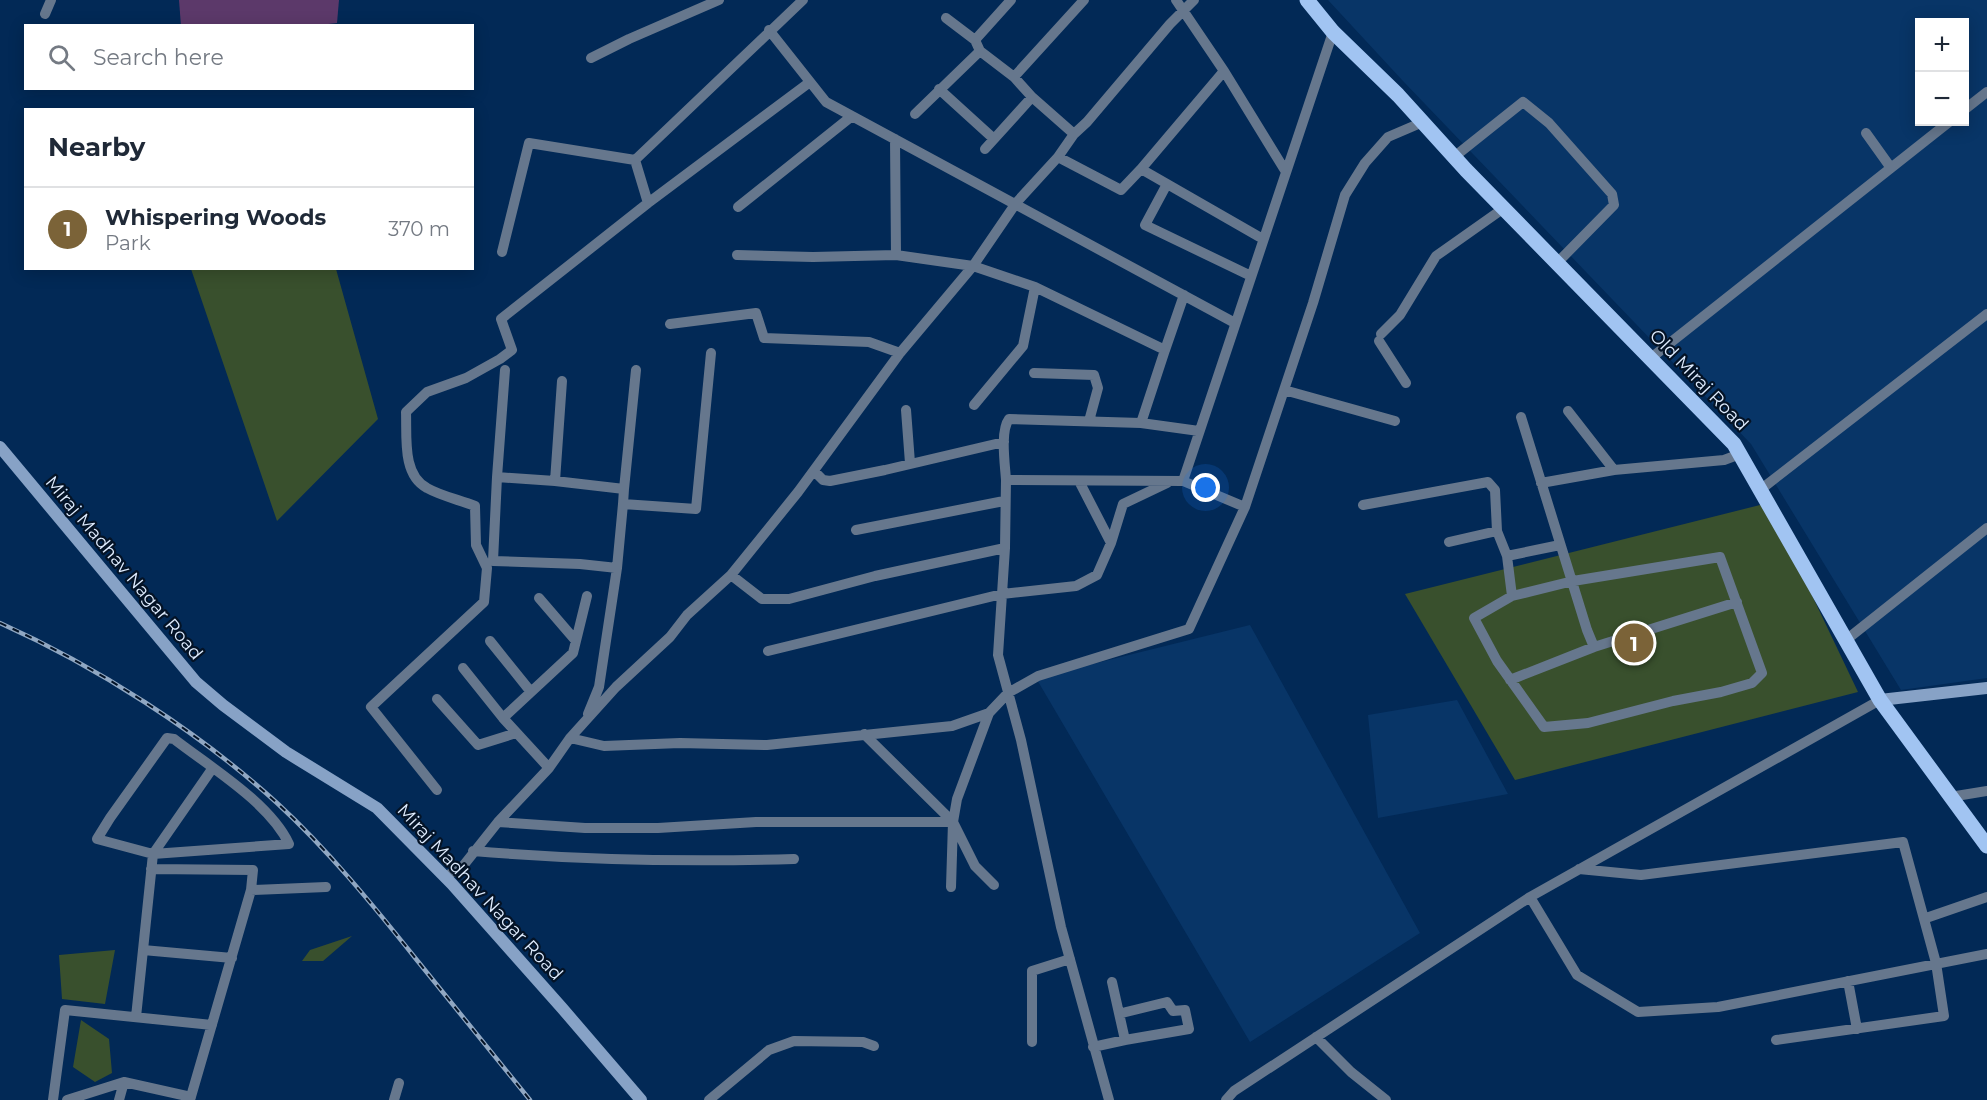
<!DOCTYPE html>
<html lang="en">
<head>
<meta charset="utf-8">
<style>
	:root { --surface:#fff; --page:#f2f2f3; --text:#1f2937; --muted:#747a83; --line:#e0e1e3; --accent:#7b6338 }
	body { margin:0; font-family:Montserrat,sans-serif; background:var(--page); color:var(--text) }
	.controls { position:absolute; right:18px; top:18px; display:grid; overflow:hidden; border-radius:0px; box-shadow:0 3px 15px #0003 }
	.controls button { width:54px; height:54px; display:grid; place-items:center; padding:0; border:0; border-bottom:2px solid var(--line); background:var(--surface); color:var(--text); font:30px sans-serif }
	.you { position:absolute; left:1206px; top:488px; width:21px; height:21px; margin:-15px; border:4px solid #fff; border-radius:50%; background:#1a73e8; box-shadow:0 0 0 9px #1a73e833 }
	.badge { display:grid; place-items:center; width:39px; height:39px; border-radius:50%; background:var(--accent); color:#fff; font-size:20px; font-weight:700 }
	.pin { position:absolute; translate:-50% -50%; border:3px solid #fff; box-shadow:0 2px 6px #0006 }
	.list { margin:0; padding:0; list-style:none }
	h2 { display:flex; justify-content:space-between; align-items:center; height:78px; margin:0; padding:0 24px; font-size:26px }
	h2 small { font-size:20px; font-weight:400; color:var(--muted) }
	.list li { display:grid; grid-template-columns:39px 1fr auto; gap:18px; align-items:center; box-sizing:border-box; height:84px; padding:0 24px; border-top:2px solid var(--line) }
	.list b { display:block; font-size:22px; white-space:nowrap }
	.list p { margin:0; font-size:20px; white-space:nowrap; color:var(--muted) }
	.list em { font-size:20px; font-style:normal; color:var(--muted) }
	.icon { flex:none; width:33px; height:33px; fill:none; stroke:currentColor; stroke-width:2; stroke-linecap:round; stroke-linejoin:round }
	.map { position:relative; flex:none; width:1987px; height:1100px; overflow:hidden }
	.search { position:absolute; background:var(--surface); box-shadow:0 3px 15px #0003; left:24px; top:24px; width:450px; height:66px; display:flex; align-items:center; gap:15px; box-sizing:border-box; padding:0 21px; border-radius:0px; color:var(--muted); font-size:22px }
	.panel { position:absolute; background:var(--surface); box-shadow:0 3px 15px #0003; left:24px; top:108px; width:450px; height:162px; border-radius:0px }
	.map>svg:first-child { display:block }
	.built { fill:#083567; fill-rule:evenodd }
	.green { fill:#39502d }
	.water { fill:#5c396a }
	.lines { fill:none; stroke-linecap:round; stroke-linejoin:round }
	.street { stroke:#66778d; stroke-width:10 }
	.secondary { stroke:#87a2c6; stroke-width:12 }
	.primary { stroke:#a1c4f2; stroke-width:15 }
	.rail-casing { stroke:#90a7c2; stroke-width:4.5 }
	.rail { stroke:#041326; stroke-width:2; stroke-dasharray:7; stroke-linecap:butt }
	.labels { text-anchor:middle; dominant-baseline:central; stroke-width:4.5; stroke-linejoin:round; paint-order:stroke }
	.street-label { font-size:18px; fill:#e0edff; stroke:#041326 }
</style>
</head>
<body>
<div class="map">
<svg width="1987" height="1100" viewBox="0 0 1987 1100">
	<rect width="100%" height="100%" fill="#022956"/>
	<path class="built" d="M1328 0H1987V678L1901 690 1751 444 1403 81ZM1920 22H1964V122H1920Z
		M1250 625 1420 933 1250 1042 1036 678Z
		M1457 700 1508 794 1378 818 1368 715Z"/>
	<path class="green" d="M191 269H336L378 419 277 521Z
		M1768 503 1858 692 1515 780 1405 594Z
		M352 936 323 961H302L310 950Z
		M115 950 105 1004 62 999 59 955Z
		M81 1020 109 1039 112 1073 95 1082 73 1067Z"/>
	<path class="water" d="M179 0H339L337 23 311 26H181Z"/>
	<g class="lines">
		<path class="street" d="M1176 0 1224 71 1286 172
			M45 14 51 0
			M946 18 975 40 980 51 1014 77 1032 97 1074 134
			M769 30 826 102 1235 323
			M975 40 1011 0
			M591 58 629 39 719 0
			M1014 77 1084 0
			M939 89 994 139
			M1964 110 1987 92
			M915 114 980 51
			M1866 133 1891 168
			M895 139 896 255
			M985 149 1032 97
			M1058 157 1121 190 1141 169 1263 239
			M1454 157 1523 102 1549 123 1612 194 1614 205 1557 263
			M635 160 803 0
			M1141 169 1224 71
			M1167 184 1145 225 1251 276
			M738 207 852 116
			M502 252 529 143 635 160 648 203
			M737 255 813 257 896 255 973 266 1035 287 1165 350 1184 295
			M670 324 756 313 764 338 869 342 900 353
			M1381 334 1400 315 1436 256 1504 208
			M1379 341 1406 383
			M1651 358 1949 122
			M505 370 497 477 555 481
			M1034 373 1094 375 1098 388 1089 421
			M562 381 555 481 624 489 623 504
			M1284 390 1395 421
			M974 405 1023 346 1035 287
			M906 410 910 463
			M1568 411 1614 470
			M1521 417 1587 630 1594 647
			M1141 423 1165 350
			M814 471 823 480 830 481 885 470 1004 442
			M497 477 493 561 580 564 617 568
			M1006 480C1005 464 1000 431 1009 419L1141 423 1199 431
			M1183 481 1245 507
			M1541 483 1614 470 1724 460 1740 454
			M624 489 636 370
			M1760 490 1987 314
			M1363 505 1488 482 1495 490 1497 531 1507 556 1512 596
			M856 530 1004 501
			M1449 542 1497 531
			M1111 543 1123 504 1167 483
			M1507 556 1560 545
			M1720 557 1762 673 1752 683 1721 692 1673 701 1588 723 1544 727 1497 661 1474 618 1512 596 1573 581Z
			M731 575 762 599H789L875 576 1005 548
			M539 598 576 641
			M1846 640 1987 528
			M490 641 531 692
			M768 651 1002 594 1076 586 1097 575 1111 543 1079 481
			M463 668 503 718 549 768
			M1510 680 1594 647 1737 602
			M437 699 478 745 516 733
			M989 713 957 799 953 822 975 866 994 885
			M588 714 599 687 617 568 623 504 696 509 711 353
			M503 718 573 653 587 596
			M864 734 953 822 951 887
			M167 738 174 739C210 767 270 803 289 844L153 854 97 839 110 818Z
			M570 738 604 746 680 743 767 745 952 726 989 713 1008 693 1038 676 1189 629 1245 507 1313 303 1345 195 1365 163 1388 137 1423 122
			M437 790 371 707 484 602 487 568 476 545 475 506C460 500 441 496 427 488 402 475 407 437 406 412L427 392 466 378 500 359 512 350 501 319 648 203 810 82
			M1950 797 1987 791
			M498 822 585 828H658L756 822H953
			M473 851C580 860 687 862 794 859
			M151 869 253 870 251 890 190 1100
			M1579 869 1641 875 1903 842 1936 963 1944 1016 1776 1040
			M445 877 463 866 498 822 549 768 570 738 616 687 670 637 687 615 731 575 798 492 900 353 973 266 1016 203 1058 157 1074 134 1087 122 1170 24 1194 0
			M251 890 326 887
			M1530 897 1577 975 1638 1012 1718 1007 1987 954
			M1929 917 1987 897
			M143 950 232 958
			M1848 981 1857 1029
			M1122 1013 1167 1002 1173 1011 1185 1010 1189 1029 1125 1040
			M136 1017 153 854 212 769
			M1316 1037 1351 1072 1386 1100
			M1032 1042V971L1070 959
			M1093 1047 1125 1040 1112 982
			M53 1100 65 1010 212 1025
			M67 1100 124 1082 191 1097
			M119 1100 124 1082
			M394 1100 399 1083
			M709 1100 769 1050 794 1041 863 1042 874 1046
			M1109 1100 1061 927 1021 740 998 655 1005 548 1006 480 1183 481 1333 32
			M1226 1100 1234 1091 1530 897 1880 700"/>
		<path class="secondary" d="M0 447 196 682 223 705 286 752 377 808 452 884 562 1008 641 1100
			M1880 700 1987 688"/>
		<path class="primary" d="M1307 0 1333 32 1398 95 1466 170 1734 444 1880 700 1987 846"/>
		<defs>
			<path id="rail" d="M0 623C96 666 199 732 277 803 328 850 373 905 416 959 454 1006 492 1053 530 1100"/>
		</defs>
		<use href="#rail" class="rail-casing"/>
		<use href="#rail" class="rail"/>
	</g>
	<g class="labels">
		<g class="street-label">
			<text transform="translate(1699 380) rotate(46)">Old Miraj Road</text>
			<text transform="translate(124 568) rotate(50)">Miraj Madhav Nagar Road</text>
			<text transform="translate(480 892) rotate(47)">Miraj Madhav Nagar Road</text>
		</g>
	</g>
</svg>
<div class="controls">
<button>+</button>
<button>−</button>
</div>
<div class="you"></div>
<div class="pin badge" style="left:1634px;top:643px">1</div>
<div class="search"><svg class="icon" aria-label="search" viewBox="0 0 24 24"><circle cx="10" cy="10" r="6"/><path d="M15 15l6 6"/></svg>Search here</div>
<section class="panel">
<h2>Nearby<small></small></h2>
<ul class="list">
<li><span class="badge">1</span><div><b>Whispering Woods</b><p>Park</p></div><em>370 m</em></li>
</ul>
</section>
</div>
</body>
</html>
